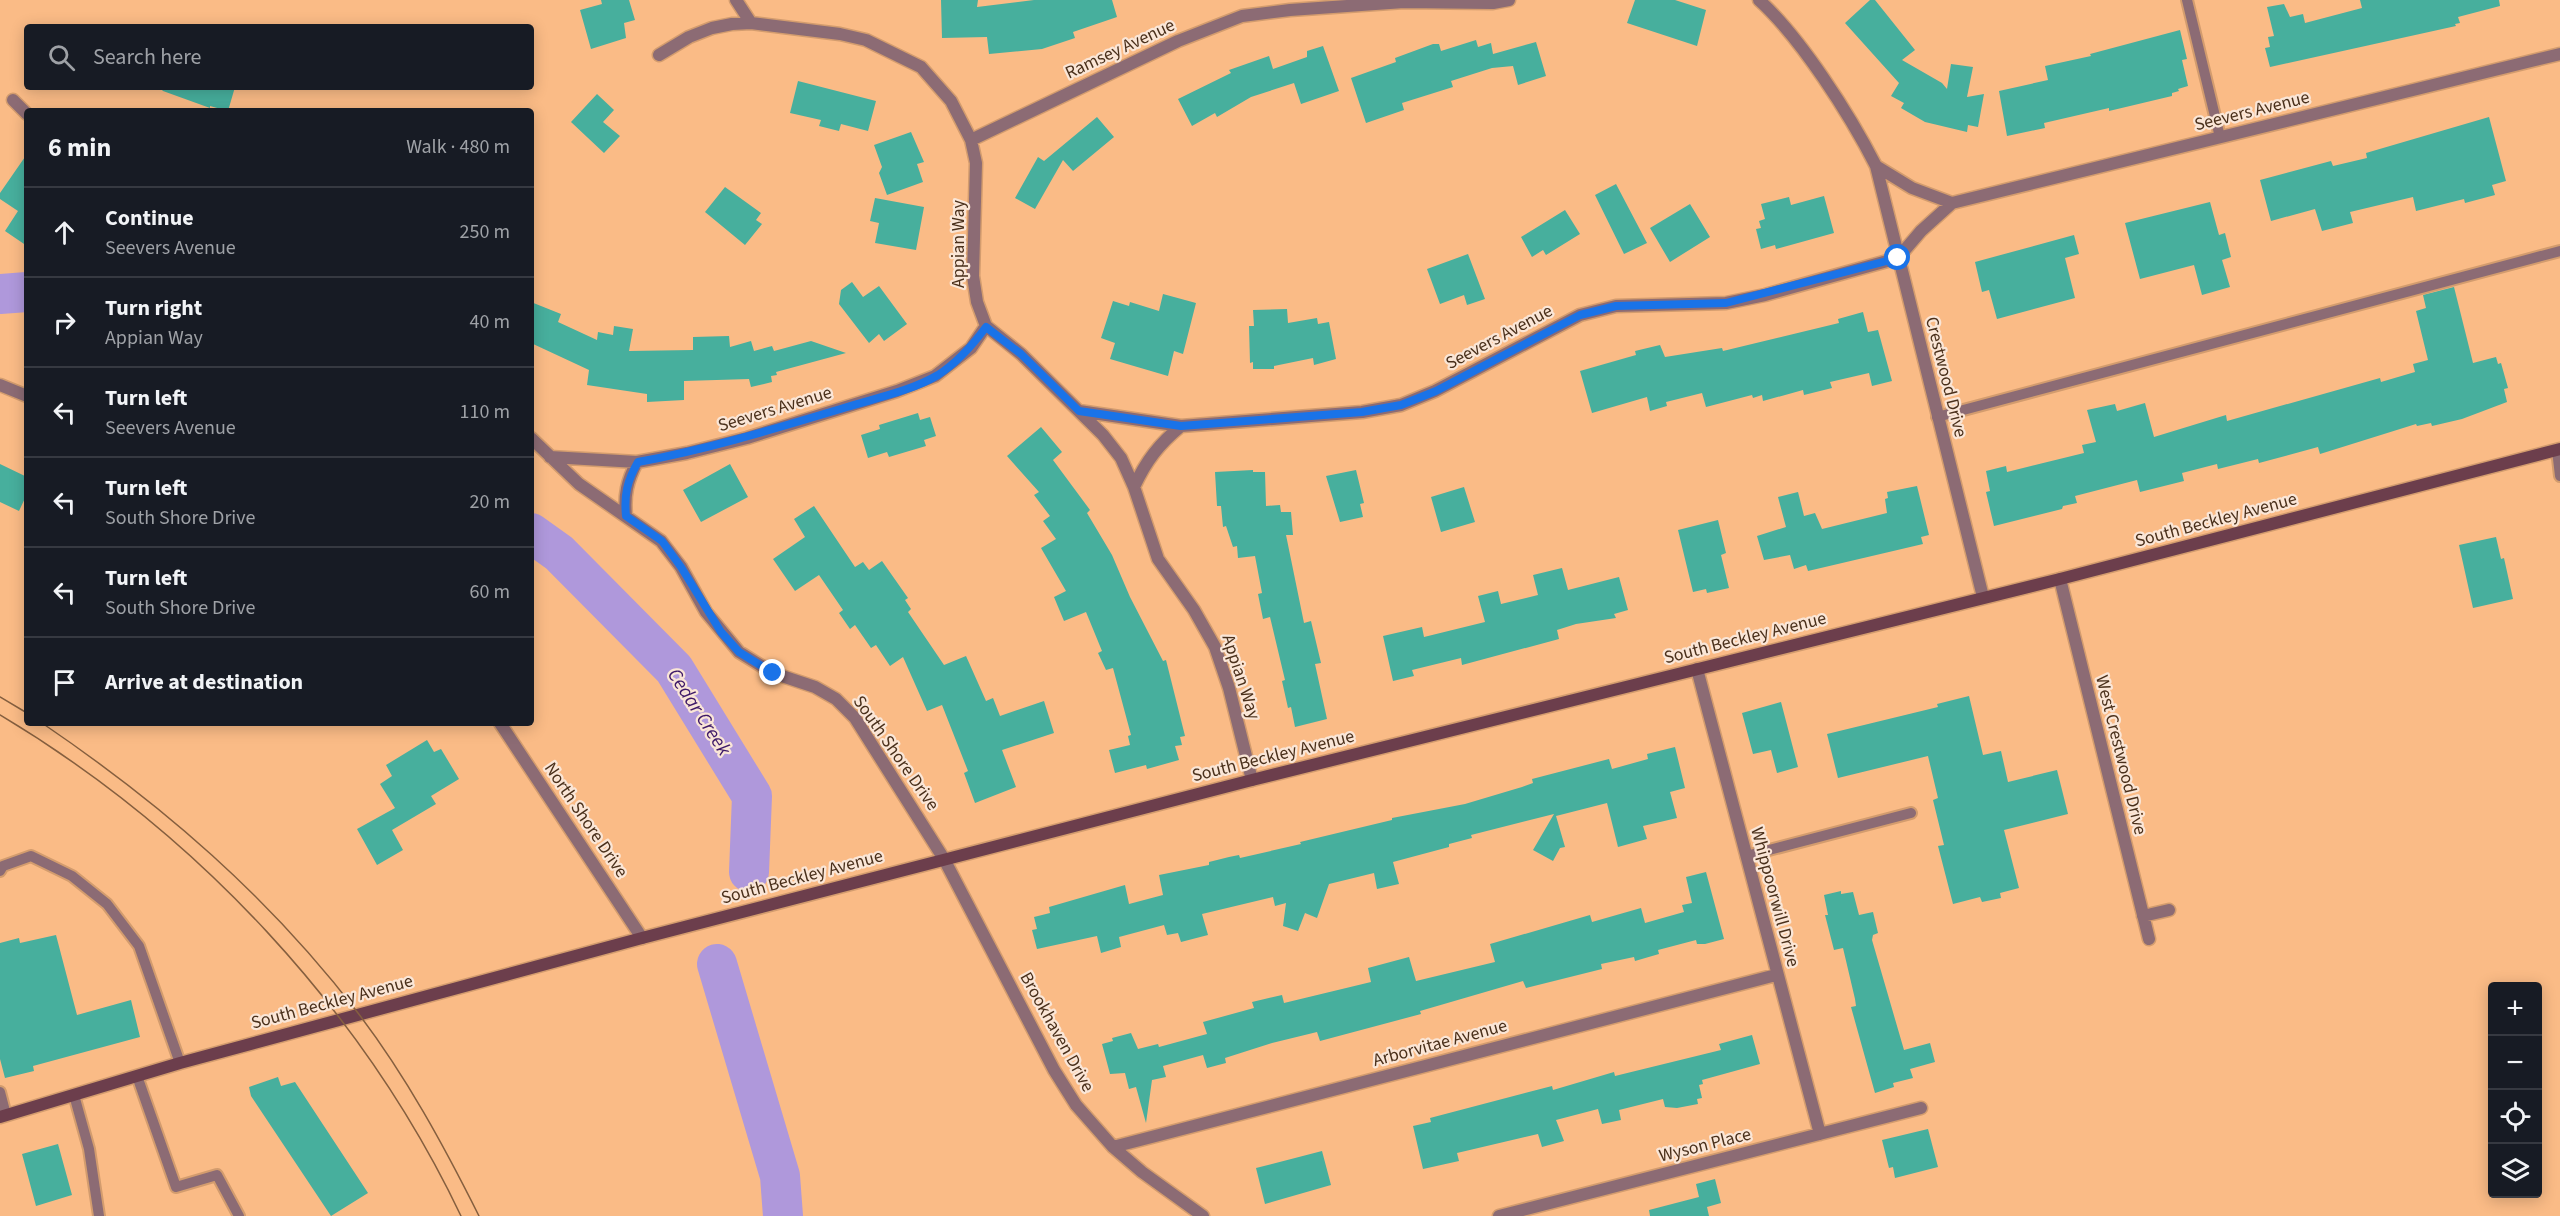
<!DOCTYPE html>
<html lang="en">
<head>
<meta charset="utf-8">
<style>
	:root { --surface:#171b24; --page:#242831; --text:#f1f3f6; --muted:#9ea1a6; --line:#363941 }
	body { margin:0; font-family:"Source Sans 3",sans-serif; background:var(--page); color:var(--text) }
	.controls { position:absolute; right:18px; bottom:18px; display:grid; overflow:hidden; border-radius:6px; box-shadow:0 3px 15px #0003 }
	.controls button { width:54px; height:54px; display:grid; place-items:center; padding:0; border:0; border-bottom:2px solid var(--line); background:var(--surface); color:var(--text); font:30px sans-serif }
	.stop { position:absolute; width:18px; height:18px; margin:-14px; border:4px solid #1a73e8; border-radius:50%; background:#fff }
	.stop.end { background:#1a73e8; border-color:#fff; box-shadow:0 2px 6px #0008 }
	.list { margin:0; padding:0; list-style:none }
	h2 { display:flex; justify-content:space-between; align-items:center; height:78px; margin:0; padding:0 24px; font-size:26px }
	h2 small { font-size:20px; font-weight:400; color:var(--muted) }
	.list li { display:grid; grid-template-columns:39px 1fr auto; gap:18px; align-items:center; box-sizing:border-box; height:90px; padding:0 24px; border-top:2px solid var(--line) }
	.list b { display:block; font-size:22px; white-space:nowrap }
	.list p { margin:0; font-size:20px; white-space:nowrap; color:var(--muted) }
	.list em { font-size:20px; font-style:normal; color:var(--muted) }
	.icon { flex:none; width:33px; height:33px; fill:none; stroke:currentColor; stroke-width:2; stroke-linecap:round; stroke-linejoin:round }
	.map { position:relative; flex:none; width:2560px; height:1216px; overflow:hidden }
	.search { position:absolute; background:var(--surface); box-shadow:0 3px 15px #0003; left:24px; top:24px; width:510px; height:66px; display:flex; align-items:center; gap:15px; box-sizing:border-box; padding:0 21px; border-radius:6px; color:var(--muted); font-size:22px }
	.panel { position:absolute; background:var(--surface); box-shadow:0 3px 15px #0003; left:24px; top:108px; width:510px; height:618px; border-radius:6px }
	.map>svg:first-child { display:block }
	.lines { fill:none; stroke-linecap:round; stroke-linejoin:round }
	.river { stroke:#af98db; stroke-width:40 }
	.building { fill:#47af9d }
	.lane-casing { stroke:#d39c6e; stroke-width:14 }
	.street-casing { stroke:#d39c6e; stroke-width:15 }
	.secondary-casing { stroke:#d39c6e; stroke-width:15 }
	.lane { stroke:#8c6b74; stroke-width:10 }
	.street { stroke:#8c6b74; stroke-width:12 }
	.secondary { stroke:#6c3e4c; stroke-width:12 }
	.tram { stroke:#855f3f; stroke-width:1.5 }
	.route { stroke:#1a73e8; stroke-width:8 }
	.labels { text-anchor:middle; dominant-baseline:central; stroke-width:4.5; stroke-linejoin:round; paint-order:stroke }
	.street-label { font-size:18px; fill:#4a301b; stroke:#fae6d7 }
	.water-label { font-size:20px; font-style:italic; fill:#3e1968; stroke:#fae6d7 }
</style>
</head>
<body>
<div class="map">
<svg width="2560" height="1216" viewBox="0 0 2560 1216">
	<rect width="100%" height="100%" fill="#fabb86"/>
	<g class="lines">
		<path class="river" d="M0 294 27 292
			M531 533 559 553 674 669 752 796 749 872
			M717 964 780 1176 783 1216"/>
	</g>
	<path class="building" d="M601 0H629L635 20 624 23 626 38 591 49 580 10 602 4Z
		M941 0H978L977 7 1034 0H1112L1117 17 1073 32 1075 38 1042 49 989 54 987 37 942 38Z
		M1635 0H1675L1706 10 1697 46 1627 23Z
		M1870 0H1875L1915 50 1902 60 1942 83 1947 89 1951 64 1973 67 1967 97 1984 94 1978 127 1968 125 1967 132 1925 122 1901 108 1904 103 1891 96 1899 83 1845 23Z
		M2360 0H2499L2500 6 2458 17 2460 23 2455 24 2456 26 2270 67 2265 48 2270 47 2268 37 2274 36 2267 7 2284 4 2290 17 2303 14 2305 23 2362 8Z
		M2180 30 2187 59 2182 60 2188 86 2178 89 2179 91 2172 93V96L2109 111V108L2044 123 2045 128 2007 136 1999 91 2048 80 2045 66 2091 56 2090 54Z
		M1476 40 1478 47 1491 43 1493 54 1536 42 1546 76 1518 85 1513 66 1492 68 1451 81 1453 87 1402 103 1404 110 1366 123 1351 78 1396 62 1395 58 1433 44H1439L1441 51Z
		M1323 46 1339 91 1301 104 1294 83 1251 97 1217 117 1215 113 1192 126 1178 99 1231 73 1229 70 1269 56 1273 69 1307 57V51Z
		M798 81 876 101 868 131 841 124 839 131 819 126 821 120 790 113Z
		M159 87H235L228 111 210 106V108L163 91Z
		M597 94 614 110 603 122 620 136 604 153 571 122Z
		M1097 117 1114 137 1073 171 1063 160 1035 209 1015 198 1038 157 1044 161Z
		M2489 117 2506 181 2492 185 2495 195 2465 203 2464 199 2416 211 2413 197 2350 212 2353 223 2322 231 2315 209 2271 221 2260 180 2331 161 2333 166 2367 158 2366 153Z
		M911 132 924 162 917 164 923 182 887 195 879 173 882 167 874 145Z
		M27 154V246L5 231 18 211 0 199V193Z
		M1616 184 1647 243 1624 254 1595 195Z
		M725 187 761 213 756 220 762 224 745 245 705 212Z
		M1824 196 1834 233 1776 249 1775 245 1761 249 1756 229 1761 228 1759 221 1765 219 1761 204 1789 197 1791 205Z
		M875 198 924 207 916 250 875 243 879 223 870 221Z
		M2210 202 2219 235 2225 233 2231 257 2222 260 2230 287 2202 295 2194 265 2140 279 2125 223Z
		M1690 204 1710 237 1670 262 1650 228Z
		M1565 210 1580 234 1546 255 1543 250 1532 257 1521 237Z
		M2074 235 2079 254 2065 258 2075 298 1997 319 1989 290 1982 292 1975 262Z
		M1468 254 1485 299 1467 305 1464 295 1440 304 1427 269Z
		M852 282 863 297 879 286 907 324 884 341 879 334 869 343 839 304 841 290Z
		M2454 287 2473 363 2496 357 2498 364 2501 363 2508 388 2504 389 2507 402 2462 419 2432 426 2431 423 2417 426 2416 424 2320 454 2318 447 2259 463 2258 459 2218 469 2217 464 2182 473 2184 481 2140 492 2137 480 2075 496 2077 503 2063 506 2062 509 1994 526 1986 492 1990 491 1986 471 2006 466 2007 472 2084 453 2082 445 2096 442 2087 410 2115 404 2117 411 2145 403 2154 437 2226 415 2227 421 2380 378 2381 382 2415 372 2413 364 2428 360 2416 311 2426 308 2423 295Z
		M1163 294 1196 303 1183 354 1174 351 1168 376 1110 359 1115 343 1101 338 1113 301 1129 306 1130 302 1159 311Z
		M531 302 561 314 558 322 597 340 598 332 613 335 614 326 633 329 629 351 693 350V337L729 336 730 347 751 341 754 351 772 346 774 351 811 341 846 353 776 372 777 375 771 376 772 382 751 387 749 379 684 381V400L647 402V394L587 385 589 370 531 343Z
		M1287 309 1288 323 1317 318 1318 324 1329 322 1336 359 1314 365 1313 358 1274 366V369H1253V362L1250 363 1249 326H1254L1253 310Z
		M1863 312 1868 332 1878 330 1892 381 1872 386 1869 373 1830 382 1832 388 1804 395 1803 390 1763 401 1762 395 1753 398 1752 395 1706 407 1702 393 1666 402 1667 406 1650 411 1647 397 1592 413 1580 371 1636 355 1635 351 1660 345 1665 357 1722 348 1723 351 1839 323 1838 319Z
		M918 413 920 420 930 417 936 436 924 440 926 446 889 457 887 452 868 458 861 435 880 429 879 425Z
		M1041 427 1062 452 1053 460 1090 510 1087 513 1112 555 1130 597 1163 661 1166 660 1185 736 1180 737 1182 745 1175 746 1179 760 1147 769 1146 765 1115 773 1109 750 1130 745 1128 736 1131 735 1113 668 1106 670 1098 653 1102 651 1086 612 1064 621 1054 597 1066 591 1041 548 1056 539 1043 521 1050 516 1034 495 1039 492 1007 456Z
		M0 464 27 477V494L19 511 0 502Z
		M730 464 748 497 701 522 683 490Z
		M1253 470V472H1265L1266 506 1280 505 1281 512H1291L1293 535H1286L1304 623 1311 621 1321 663 1315 664 1327 719 1295 727 1291 707 1288 708 1282 681 1285 680 1270 617 1263 619 1258 594 1262 593 1255 556 1238 558 1237 546 1233 547 1226 526 1223 527 1221 506H1217L1215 472Z
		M1356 470 1364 503 1360 504 1363 517 1340 522 1326 476Z
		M1917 486 1929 535 1921 537 1923 544 1808 571 1806 565 1794 569 1790 555 1764 560 1757 536 1786 527 1778 497 1798 492 1804 516 1815 513 1822 529 1887 513 1885 499 1888 498 1887 492Z
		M1464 487 1475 522 1441 532 1431 497Z
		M814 506 855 567 863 562 869 570 882 561 908 598 905 600 911 609 908 612 944 665 966 656 986 701 993 698 1000 716 1044 701 1054 733 1002 750 1016 787 975 803 964 773 968 771 942 705 927 711 903 657 890 666 876 645 871 648 855 625 850 629 839 613 843 610 819 575 795 591 773 559 805 537 794 519Z
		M1718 520 1726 553 1721 555 1729 588 1707 593 1706 589 1693 592 1678 530Z
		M2496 537 2501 559 2504 558 2513 599 2473 608 2459 545Z
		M1562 568 1568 590 1619 577 1628 610 1614 614 1616 618 1576 624 1557 630 1559 639 1462 665 1461 658 1412 670 1414 676 1393 681 1383 636 1422 627 1424 637 1485 622 1478 596 1498 591 1501 604 1538 595 1533 575Z
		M1969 696 1983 755 2001 751 2008 782 2057 770 2068 814 2004 830 2019 888 2000 893 2001 898 1982 902 1980 897 1953 904 1938 846 1944 845 1933 800 1938 798 1928 756 1838 778 1827 734 1938 707 1937 704Z
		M1781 702 1798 767 1777 773 1771 750 1753 754 1742 713Z
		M427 740 434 752 441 749 459 779 431 796 436 804 392 830 403 850 377 865 357 829 395 808 380 784 392 776 386 765Z
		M1675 747 1685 788 1670 792 1677 818 1643 826 1647 839 1618 847 1607 803 1556 816 1565 847 1560 848 1553 861 1533 850 1554 814 1471 835 1472 838 1449 844V847L1393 862 1399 884 1377 889 1374 873 1329 884 1317 918 1305 913 1298 931 1283 926 1286 903 1275 906 1273 897 1202 914 1208 935 1181 942 1178 933 1167 935 1164 925 1119 937 1121 947 1101 953 1097 936 1037 949 1032 930 1037 929 1034 917 1050 913 1049 907 1125 885 1129 904 1163 895 1159 875 1209 865V862L1229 857 1239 855 1240 858 1301 844 1300 842 1392 820V818L1465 804 1522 787 1533 783 1532 779 1609 759 1612 769 1648 759 1647 754Z
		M1706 872 1724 939 1705 944H1697L1696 940 1658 950 1659 954 1635 961 1634 957 1601 964 1602 969 1526 988 1523 981 1420 1011 1421 1014 1320 1041 1317 1032 1272 1043 1225 1058 1226 1063 1207 1068 1203 1055 1163 1066 1166 1077 1152 1080 1146 1123 1136 1087 1129 1089 1125 1073 1110 1074 1102 1044 1113 1041 1112 1038 1131 1033 1138 1049 1158 1044 1159 1047 1207 1034 1203 1022 1254 1008 1252 1002 1282 995 1284 1003 1371 982 1368 968 1409 957 1416 981 1495 962 1490 944 1590 915 1592 922 1641 908 1645 923 1684 912 1682 905 1692 903 1686 877Z
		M1841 891V894L1853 892 1859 915 1873 912 1878 933 1873 935 1872 940 1904 1050 1930 1043 1935 1062 1910 1069 1913 1078 1893 1083 1894 1087 1875 1093 1851 1007 1856 1006 1855 999 1843 948 1834 950 1825 915H1828L1824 895Z
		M56 935 77 1015 131 1000 140 1037 33 1066 34 1071 5 1078 0 1059V943L19 938 20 943Z
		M1752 1035 1760 1064 1702 1080 1703 1084 1699 1085 1702 1098 1697 1099 1698 1104 1677 1108 1665 1107 1663 1099 1619 1110 1621 1120 1602 1124 1598 1109 1556 1120 1564 1141 1542 1147 1538 1134 1457 1153 1459 1161 1423 1169 1413 1126 1431 1122 1430 1118 1552 1086 1553 1090 1614 1072 1615 1076 1721 1050 1719 1044Z
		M278 1077 281 1086 295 1082 368 1193 331 1216 251 1096 249 1087Z
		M1928 1129 1938 1167 1895 1178 1893 1167 1889 1168 1882 1140Z
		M58 1144 72 1195 36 1206 22 1154Z
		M1322 1151 1331 1185 1265 1204 1256 1168Z
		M1715 1179 1721 1203 1707 1207 1709 1216H1650L1649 1210 1699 1197 1696 1184Z"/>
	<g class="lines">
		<defs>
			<path id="lane" d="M2187 0 2220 137
				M1937 417 2560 251
				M2557 450 2560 476
				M1746 856 1911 813
				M0 871 3 866 31 856 72 876 107 904 139 946 180 1063
				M137 1076 176 1187 217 1175 239 1216
				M0 1092 6 1115
				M74 1095 89 1149 99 1216"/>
			<path id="street" d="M736 0 751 23
				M1759 0C1801 38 1850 115 1876 166L1983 597
				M659 55 689 37 712 28 732 24 751 23 840 34 866 40 921 67 951 101 971 140 976 163 973 276 977 302 986 326 1021 354 1103 435 1121 458 1134 487 1158 559 1194 610 1215 647 1229 688 1252 780
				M13 100 27 114
				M971 140 1178 41 1242 16 1290 10 1404 2 1493 3 1509 0
				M1876 166 1912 188 1952 203
				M0 385 27 396
				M1079 411 1181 426 1362 412 1401 405 1435 391 1580 315 1616 306 1726 303 1765 295 1898 258 1921 231 1952 203 2560 54
				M531 438 579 484 661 541 681 567 706 612 739 652 773 673 815 687 836 699 855 718 944 859 1054 1070 1076 1105 1113 1147 1142 1172 1203 1216
				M550 457 637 462 687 453 747 438 897 391 935 376 971 348 986 326
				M1134 487C1146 461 1159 444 1181 426
				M626 516C624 495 627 481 637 462
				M2060 579 2149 939
				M1697 669 1820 1134
				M500 723 642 938
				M2143 916 2169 910
				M1113 1147 1776 975
				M1499 1216 1921 1108"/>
			<path id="secondary" d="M0 1117 180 1063 642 938 1252 780 2060 579 2560 449"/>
		</defs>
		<use href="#lane" class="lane-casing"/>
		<use href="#street" class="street-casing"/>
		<use href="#secondary" class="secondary-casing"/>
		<use href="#lane" class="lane"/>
		<use href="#street" class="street"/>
		<use href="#secondary" class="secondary"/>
		<path class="tram" d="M0 697 27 713
			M0 715C196 832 363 1010 461 1216
			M42 723C164 806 268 896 358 1013 406 1076 444 1146 479 1216"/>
	</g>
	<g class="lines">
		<path class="route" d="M773 673 739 652 721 632 681 567 662 541 626 516C624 495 627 481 638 462 709 449 777 428 847 407 876 398 911 391 938 375 958 362 972 346 986 327L1021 354 1079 411 1181 426 1362 412 1401 405 1436 391 1580 315 1616 306 1726 303 1898 258"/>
	</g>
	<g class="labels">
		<g class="street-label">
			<text transform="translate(1120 49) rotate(-25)">Ramsey Avenue</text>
			<text transform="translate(2252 111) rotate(-14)">Seevers Avenue</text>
			<text transform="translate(958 244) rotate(-90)">Appian Way</text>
			<text transform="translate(1499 337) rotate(-28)">Seevers Avenue</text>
			<text transform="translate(1946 377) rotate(76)">Crestwood Drive</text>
			<text transform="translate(775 409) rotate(-17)">Seevers Avenue</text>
			<text transform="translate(2216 520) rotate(-15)">South Beckley Avenue</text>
			<text transform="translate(1745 638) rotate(-14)">South Beckley Avenue</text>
			<text transform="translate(1241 677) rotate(72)">Appian Way</text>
			<text transform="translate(896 753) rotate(55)">South Shore Drive</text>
			<text transform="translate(2121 755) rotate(76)">West Crestwood Drive</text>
			<text transform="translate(1273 756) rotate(-14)">South Beckley Avenue</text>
			<text transform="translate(586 820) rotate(56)">North Shore Drive</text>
			<text transform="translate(802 877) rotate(-15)">South Beckley Avenue</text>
			<text transform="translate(1775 897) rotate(75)">Whippoorwill Drive</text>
			<text transform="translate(332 1002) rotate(-15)">South Beckley Avenue</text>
			<text transform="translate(1057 1032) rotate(61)">Brookhaven Drive</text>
			<text transform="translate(1440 1043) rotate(-15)">Arborvitae Avenue</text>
			<text transform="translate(1705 1145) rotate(-14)">Wyson Place</text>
		</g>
		<g class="water-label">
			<text transform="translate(699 712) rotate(57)">Cedar Creek</text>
		</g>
	</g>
</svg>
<div class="controls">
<button>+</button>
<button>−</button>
<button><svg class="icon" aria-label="locate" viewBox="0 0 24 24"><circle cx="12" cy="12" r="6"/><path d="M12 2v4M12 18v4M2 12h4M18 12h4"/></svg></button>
<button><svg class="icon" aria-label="layers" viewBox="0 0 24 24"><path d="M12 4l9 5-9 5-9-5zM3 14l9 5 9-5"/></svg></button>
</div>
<div class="stop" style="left:1898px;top:258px"></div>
<div class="stop end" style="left:773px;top:673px"></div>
<div class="search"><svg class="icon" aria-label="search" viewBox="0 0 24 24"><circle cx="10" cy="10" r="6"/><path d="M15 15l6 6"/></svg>Search here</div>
<section class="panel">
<h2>6 min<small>Walk · 480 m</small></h2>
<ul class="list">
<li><svg class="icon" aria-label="ahead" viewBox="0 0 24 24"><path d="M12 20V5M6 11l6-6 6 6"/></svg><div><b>Continue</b><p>Seevers Avenue</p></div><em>250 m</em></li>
<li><svg class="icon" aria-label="right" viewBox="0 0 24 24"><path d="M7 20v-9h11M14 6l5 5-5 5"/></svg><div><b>Turn right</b><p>Appian Way</p></div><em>40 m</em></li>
<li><svg class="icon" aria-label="left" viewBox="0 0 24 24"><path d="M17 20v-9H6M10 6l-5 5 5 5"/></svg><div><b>Turn left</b><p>Seevers Avenue</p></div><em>110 m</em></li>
<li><svg class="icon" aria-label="left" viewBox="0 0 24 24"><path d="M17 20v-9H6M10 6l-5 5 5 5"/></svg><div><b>Turn left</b><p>South Shore Drive</p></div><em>20 m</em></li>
<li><svg class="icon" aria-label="left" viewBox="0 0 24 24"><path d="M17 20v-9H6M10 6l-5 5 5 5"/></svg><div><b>Turn left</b><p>South Shore Drive</p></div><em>60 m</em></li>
<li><svg class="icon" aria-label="arrive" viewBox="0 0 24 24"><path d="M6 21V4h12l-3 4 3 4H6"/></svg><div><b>Arrive at destination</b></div></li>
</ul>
</section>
</div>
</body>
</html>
